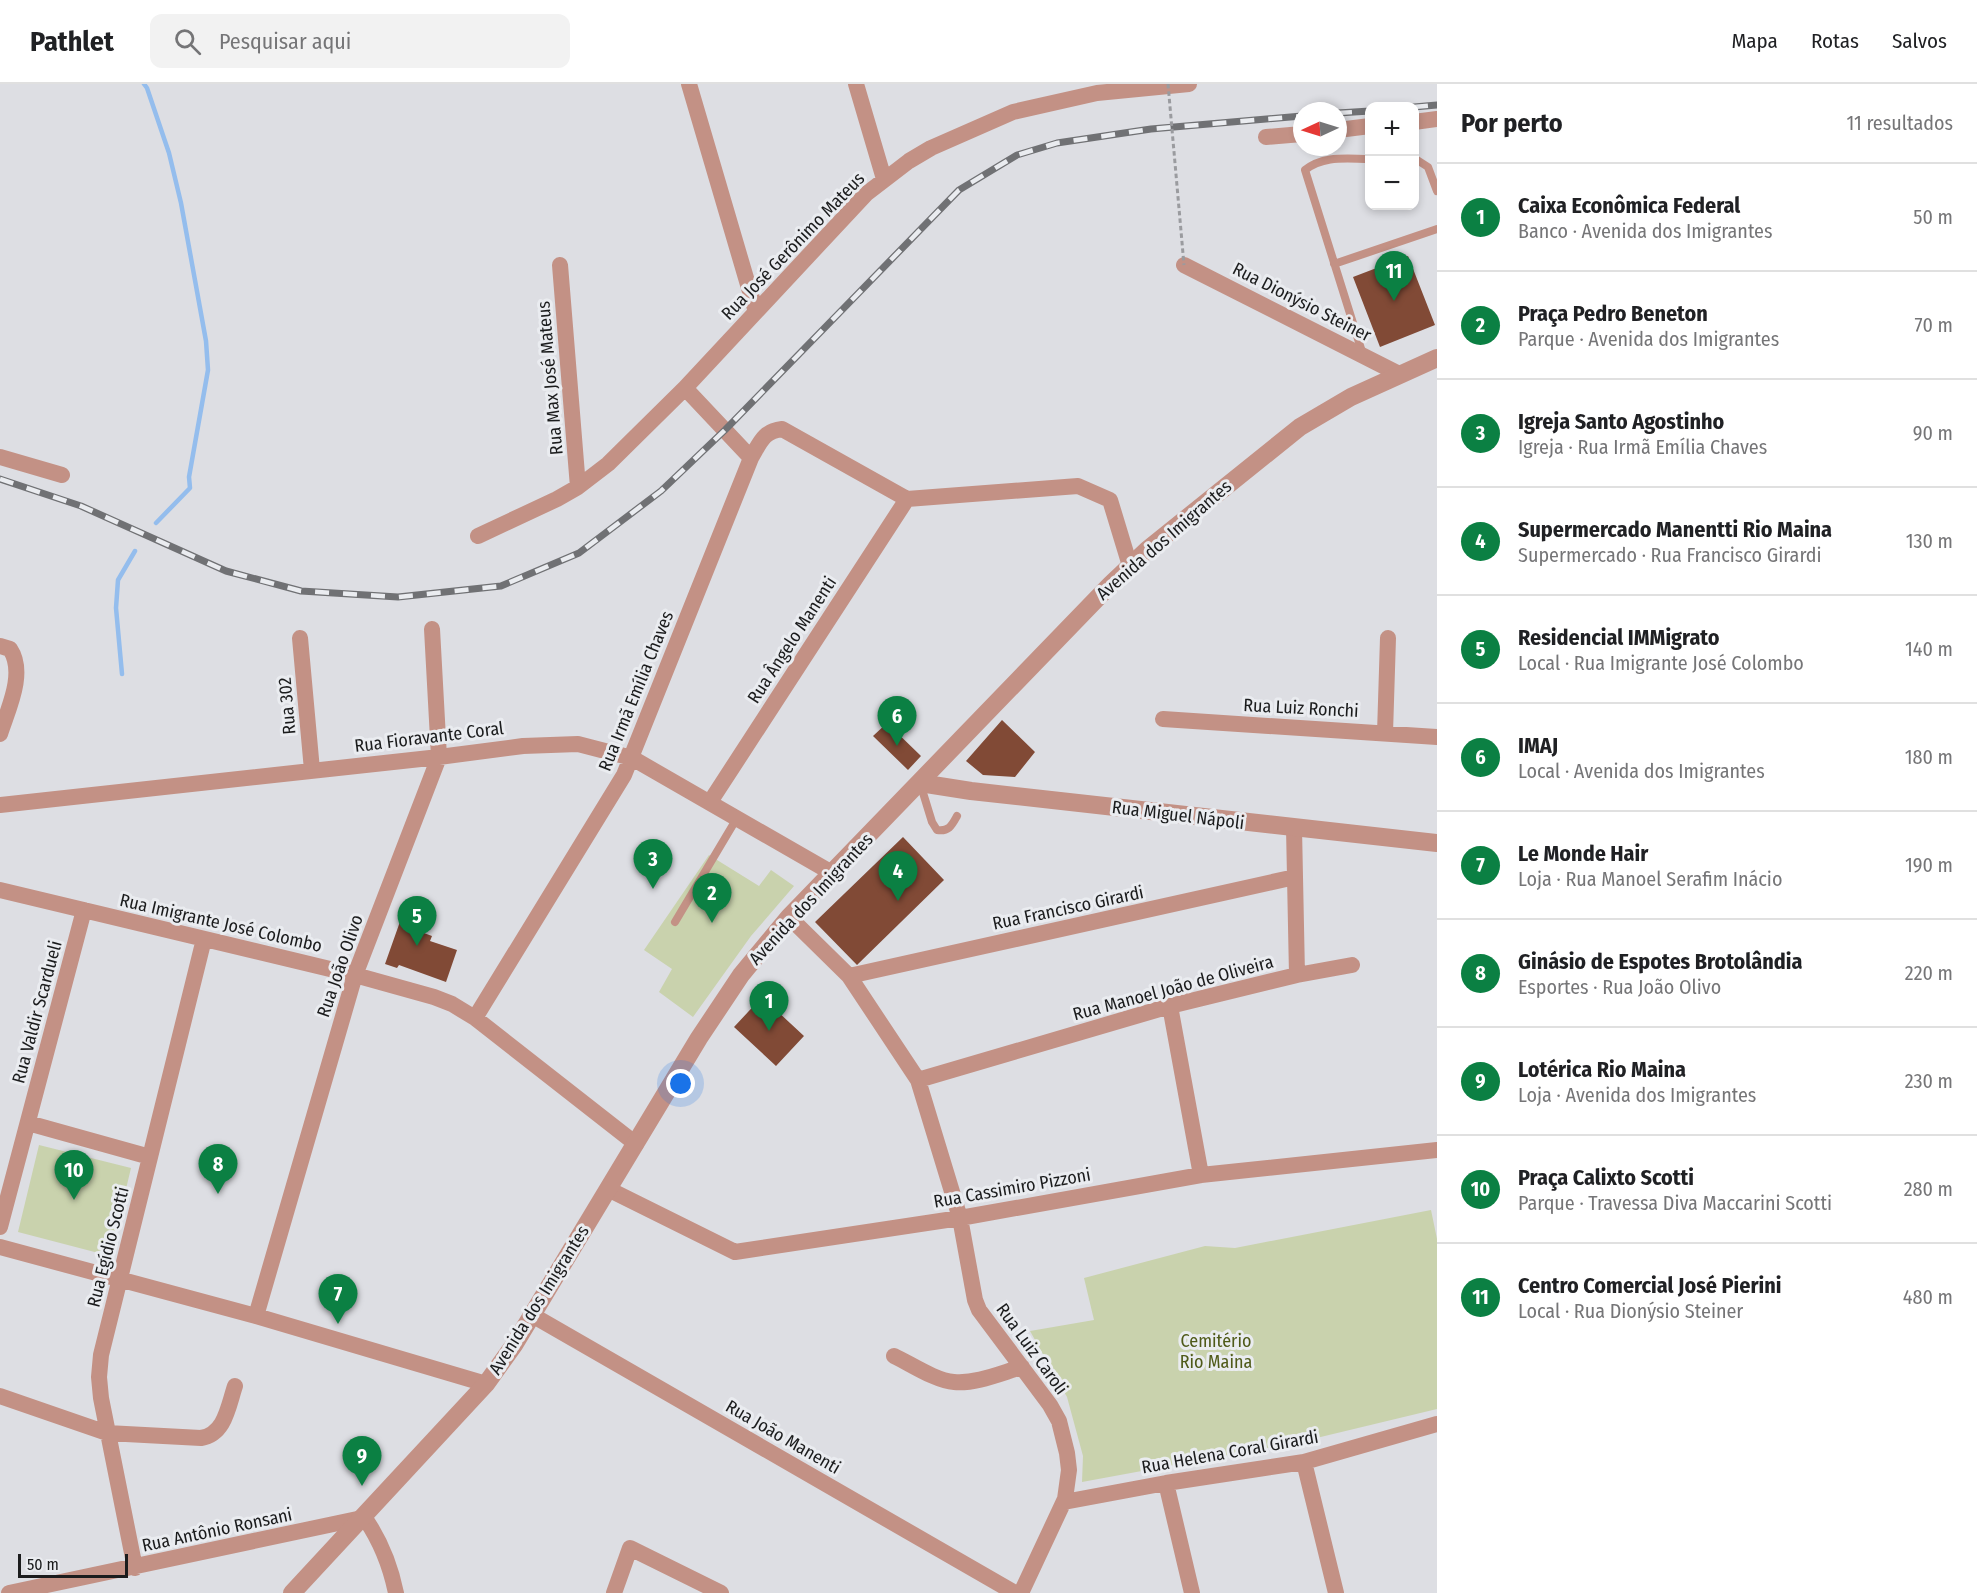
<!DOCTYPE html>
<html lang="pt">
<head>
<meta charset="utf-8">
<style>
	:root { --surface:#fff; --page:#f2f2f2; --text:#202124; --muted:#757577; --line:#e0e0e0; --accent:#0b8043 }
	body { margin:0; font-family:"Fira Sans Condensed",sans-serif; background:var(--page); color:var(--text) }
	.controls { position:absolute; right:18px; top:18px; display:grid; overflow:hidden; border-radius:12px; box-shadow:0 3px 9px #0003 }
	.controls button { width:54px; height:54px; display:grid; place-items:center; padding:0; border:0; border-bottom:2px solid var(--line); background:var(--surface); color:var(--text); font:30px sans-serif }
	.compass { position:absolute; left:1293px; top:18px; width:54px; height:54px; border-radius:50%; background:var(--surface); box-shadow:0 3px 9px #0003; rotate:266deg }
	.scale { position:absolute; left:18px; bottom:15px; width:110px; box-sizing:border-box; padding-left:6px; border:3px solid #1b1c1d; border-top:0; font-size:16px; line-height:21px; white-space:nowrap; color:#1b1c1d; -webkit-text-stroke:4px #eaecf0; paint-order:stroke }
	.you { position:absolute; left:681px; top:1000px; width:21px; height:21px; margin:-15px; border:4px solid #fff; border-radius:50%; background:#1a73e8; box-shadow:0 0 0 9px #1a73e833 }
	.badge { display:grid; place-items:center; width:39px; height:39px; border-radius:50%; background:var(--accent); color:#fff; font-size:20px; font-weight:700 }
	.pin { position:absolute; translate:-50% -50px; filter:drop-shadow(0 2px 3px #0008) }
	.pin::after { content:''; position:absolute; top:32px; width:21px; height:18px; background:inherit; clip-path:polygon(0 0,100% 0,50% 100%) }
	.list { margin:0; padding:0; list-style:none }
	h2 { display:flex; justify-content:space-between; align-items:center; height:78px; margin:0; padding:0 24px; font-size:26px }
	h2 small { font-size:20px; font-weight:400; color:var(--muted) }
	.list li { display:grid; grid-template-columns:39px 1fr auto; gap:18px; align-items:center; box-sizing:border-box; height:108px; padding:0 24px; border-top:2px solid var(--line) }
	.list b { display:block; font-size:22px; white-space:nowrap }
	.list p { margin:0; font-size:20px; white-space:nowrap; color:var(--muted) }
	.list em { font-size:20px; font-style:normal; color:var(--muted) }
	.icon { flex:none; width:33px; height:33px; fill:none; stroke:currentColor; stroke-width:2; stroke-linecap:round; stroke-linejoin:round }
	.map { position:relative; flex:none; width:1437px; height:1509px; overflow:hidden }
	header { display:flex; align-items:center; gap:36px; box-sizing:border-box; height:84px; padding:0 30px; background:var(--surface); border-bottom:2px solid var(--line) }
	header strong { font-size:28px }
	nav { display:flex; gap:33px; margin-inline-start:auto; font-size:21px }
	.search { width:420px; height:54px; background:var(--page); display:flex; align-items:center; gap:15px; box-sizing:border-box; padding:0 21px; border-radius:12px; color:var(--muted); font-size:22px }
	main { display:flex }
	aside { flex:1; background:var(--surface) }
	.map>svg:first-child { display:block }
	.green { fill:#c9d2ad }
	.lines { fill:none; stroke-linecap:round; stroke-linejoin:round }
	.stream { stroke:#94bded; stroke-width:4.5 }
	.building { fill:#814a36 }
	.service { stroke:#c39185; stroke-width:8 }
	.minor { stroke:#c39185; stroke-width:16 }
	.tertiary { stroke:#c39185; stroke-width:18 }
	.rail-casing { stroke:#707174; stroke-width:7 }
	.rail { stroke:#eaecf0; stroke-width:4.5; stroke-dasharray:14; stroke-linecap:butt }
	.path-bridge { stroke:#9a9b9f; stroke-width:3; stroke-dasharray:4.5 3; stroke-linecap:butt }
	.labels { text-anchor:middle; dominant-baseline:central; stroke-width:6; stroke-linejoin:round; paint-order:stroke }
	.street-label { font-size:18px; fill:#1b1c1d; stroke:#eaecf0 }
	.park-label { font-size:18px; fill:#4f5a19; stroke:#eaecf0 }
</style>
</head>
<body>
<header>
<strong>Pathlet</strong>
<div class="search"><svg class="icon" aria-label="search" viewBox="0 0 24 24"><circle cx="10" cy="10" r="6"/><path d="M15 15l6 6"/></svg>Pesquisar aqui</div>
<nav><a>Mapa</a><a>Rotas</a><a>Salvos</a></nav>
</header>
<main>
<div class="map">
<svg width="1437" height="1509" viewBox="0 0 1437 1509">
	<rect width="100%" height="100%" fill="#dddee3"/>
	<path class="green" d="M709 771 759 802 771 786 794 802 751 852 693 933 659 908 672 885 644 866Z
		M39 1061 131 1084 110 1172 18 1148Z
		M1431 1126 1437 1155V1325L1304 1357 1082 1398 1083 1372 1067 1313 1030 1247 1094 1236 1084 1194 1205 1162 1235 1164Z"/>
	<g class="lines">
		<path class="stream" d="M144 0 147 4 169 69 181 119 206 257 208 286 189 393 190 404 156 439
			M122 590 116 524 118 496 135 467"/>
	</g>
	<path class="building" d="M1408 172 1435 241 1380 263 1353 193Z
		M1002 636 1035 668 1015 693 983 691 966 677Z
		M887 639 921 672 908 686 873 652Z
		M903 753 944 796 857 881 815 838Z
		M402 832 416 837 413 845 432 852 430 857 457 866 446 898 399 881 397 884 385 880Z
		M762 913 804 952 776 982 734 943Z"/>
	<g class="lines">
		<path class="service" d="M1414 74 1428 83 1437 107
			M1334 180 1437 145
			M1363 271 1305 86C1324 71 1347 75 1370 75
			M920 699 932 738 937 746C949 748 952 741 957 732
			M675 838 737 734"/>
		<path class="minor" d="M689 0 756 228
			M856 0 884 95
			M1414 38 1437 35
			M1338 46 1370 42
			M1266 53 1302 50
			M560 181 578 403
			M1184 181 1401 291
			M685 304 751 374C760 359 763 347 782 345L907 415 1078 402 1110 416 1130 482
			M0 373 62 391
			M478 452 557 415 578 403 608 380 685 304 866 110 909 77 931 64 1013 28 1097 9 1189 0
			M300 554 312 686
			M0 562 10 565C26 589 8 625 0 650
			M1163 635 1437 653
			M1385 649 1388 554
			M710 718 907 415
			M0 721 439 673 523 662 578 660 632 674 832 789
			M0 806 355 891 434 913 452 920 475 934 636 1060
			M789 833 849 892 918 996 960 1134 975 1216 979 1226 1050 1321 1059 1337 1067 1369 1069 1386 1065 1415 1021 1509
			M1297 891 1352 881
			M849 892 1295 793
			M1170 922 1201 1091
			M475 934 624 691 751 374
			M918 996 1170 922 1297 891 1294 744
			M28 1039 150 1073
			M608 1105 735 1168 960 1134 1201 1091 1437 1066
			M0 1143 84 826
			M0 1163 256 1232 486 1300
			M532 1231 1015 1509
			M256 1232 355 891 439 673 432 545
			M894 1272C911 1280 936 1297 954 1298 976 1300 1001 1289 1022 1283
			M0 1312 107 1349 201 1354C225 1350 228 1323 235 1302
			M1304 1378 1336 1509
			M1166 1399 1192 1509
			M1064 1418 1166 1399 1304 1378 1437 1340
			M364 1433C381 1457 390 1480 396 1509
			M135 1484 101 1314 99 1293 101 1271 204 855
			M9 1509 362 1434
			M614 1509 630 1464 721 1509"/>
		<path class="tertiary" d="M920 699 971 707 1437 759
			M292 1509 486 1300 514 1261 699 954 741 891 789 833 1111 500 1147 466 1300 343 1351 313 1437 274"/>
		<defs>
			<path id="rail" d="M1414 23 1437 21
				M1338 29 1370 27
				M0 395 81 422 226 487 301 507 398 513 501 502 579 469 661 407 725 346 959 106 1017 71 1057 59 1151 45 1302 32"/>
		</defs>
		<use href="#rail" class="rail-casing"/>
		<use href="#rail" class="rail"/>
		<path class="path-bridge" d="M1168 0 1184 181"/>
	</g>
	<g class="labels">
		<g class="street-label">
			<text transform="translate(793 162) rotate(-46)">Rua José Gerônimo Mateus</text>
			<text transform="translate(1302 218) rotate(27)">Rua Dionýsio Steiner</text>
			<text transform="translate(550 294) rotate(-95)">Rua Max José Mateus</text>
			<text transform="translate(1164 456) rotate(-41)">Avenida dos Imigrantes</text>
			<text transform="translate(792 556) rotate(-57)">Rua Ângelo Manenti</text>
			<text transform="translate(636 607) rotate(-68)">Rua Irmã Emília Chaves</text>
			<text transform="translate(287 622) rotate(-95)">Rua 302</text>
			<text transform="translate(1301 624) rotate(3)">Rua Luiz Ronchi</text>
			<text transform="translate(429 653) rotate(-7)">Rua Fioravante Coral</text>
			<text transform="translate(1178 731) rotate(7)">Rua Miguel Nápoli</text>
			<text transform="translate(811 815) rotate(-47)">Avenida dos Imigrantes</text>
			<text transform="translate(1068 824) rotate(-12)">Rua Francisco Girardi</text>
			<text transform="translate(221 839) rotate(13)">Rua Imigrante José Colombo</text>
			<text transform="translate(340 882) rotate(-71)">Rua João Olivo</text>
			<text transform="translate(1173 904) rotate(-15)">Rua Manoel João de Oliveira</text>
			<text transform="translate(37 928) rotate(-75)">Rua Valdir Scardueli</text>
			<text transform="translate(1012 1104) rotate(-10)">Rua Cassimiro Pizzoni</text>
			<text transform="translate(108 1163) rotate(-76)">Rua Egídio Scotti</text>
			<text transform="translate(539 1216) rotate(-58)">Avenida dos Imigrantes</text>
			<text transform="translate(1032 1265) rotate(54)">Rua Luiz Caroli</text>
			<text transform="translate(783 1353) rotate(30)">Rua João Manenti</text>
			<text transform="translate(1230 1368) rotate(-10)">Rua Helena Coral Girardi</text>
			<text transform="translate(217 1446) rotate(-12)">Rua Antônio Ronsani</text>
		</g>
		<g class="park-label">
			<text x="1216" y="1257">Cemitério<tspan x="1216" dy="21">Rio Maina</tspan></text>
		</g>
	</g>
</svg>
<div class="controls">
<button>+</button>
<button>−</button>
</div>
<svg class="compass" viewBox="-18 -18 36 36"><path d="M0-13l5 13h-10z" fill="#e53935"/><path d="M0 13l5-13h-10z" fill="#757577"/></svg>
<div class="scale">50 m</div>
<div class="you"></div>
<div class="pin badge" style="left:769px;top:947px">1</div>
<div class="pin badge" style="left:712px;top:839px">2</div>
<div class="pin badge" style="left:653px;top:805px">3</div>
<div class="pin badge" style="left:898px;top:817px">4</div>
<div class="pin badge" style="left:417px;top:862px">5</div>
<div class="pin badge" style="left:897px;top:662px">6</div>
<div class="pin badge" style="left:338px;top:1240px">7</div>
<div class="pin badge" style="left:218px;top:1110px">8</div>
<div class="pin badge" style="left:362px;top:1402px">9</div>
<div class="pin badge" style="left:74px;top:1116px">10</div>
<div class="pin badge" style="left:1394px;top:217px">11</div>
</div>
<aside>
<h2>Por perto<small>11 resultados</small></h2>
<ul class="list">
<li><span class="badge">1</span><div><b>Caixa Econômica Federal</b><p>Banco · Avenida dos Imigrantes</p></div><em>50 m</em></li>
<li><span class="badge">2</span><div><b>Praça Pedro Beneton</b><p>Parque · Avenida dos Imigrantes</p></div><em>70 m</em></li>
<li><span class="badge">3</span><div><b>Igreja Santo Agostinho</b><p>Igreja · Rua Irmã Emília Chaves</p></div><em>90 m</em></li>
<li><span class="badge">4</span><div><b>Supermercado Manentti Rio Maina</b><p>Supermercado · Rua Francisco Girardi</p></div><em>130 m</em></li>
<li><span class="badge">5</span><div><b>Residencial IMMigrato</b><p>Local · Rua Imigrante José Colombo</p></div><em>140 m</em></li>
<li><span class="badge">6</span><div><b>IMAJ</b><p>Local · Avenida dos Imigrantes</p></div><em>180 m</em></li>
<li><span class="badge">7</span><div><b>Le Monde Hair</b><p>Loja · Rua Manoel Serafim Inácio</p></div><em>190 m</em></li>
<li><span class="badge">8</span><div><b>Ginásio de Espotes Brotolândia</b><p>Esportes · Rua João Olivo</p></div><em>220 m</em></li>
<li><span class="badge">9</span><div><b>Lotérica Rio Maina</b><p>Loja · Avenida dos Imigrantes</p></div><em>230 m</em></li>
<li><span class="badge">10</span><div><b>Praça Calixto Scotti</b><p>Parque · Travessa Diva Maccarini Scotti</p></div><em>280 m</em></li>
<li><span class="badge">11</span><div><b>Centro Comercial José Pierini</b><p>Local · Rua Dionýsio Steiner</p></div><em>480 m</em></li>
</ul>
</aside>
</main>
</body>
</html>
